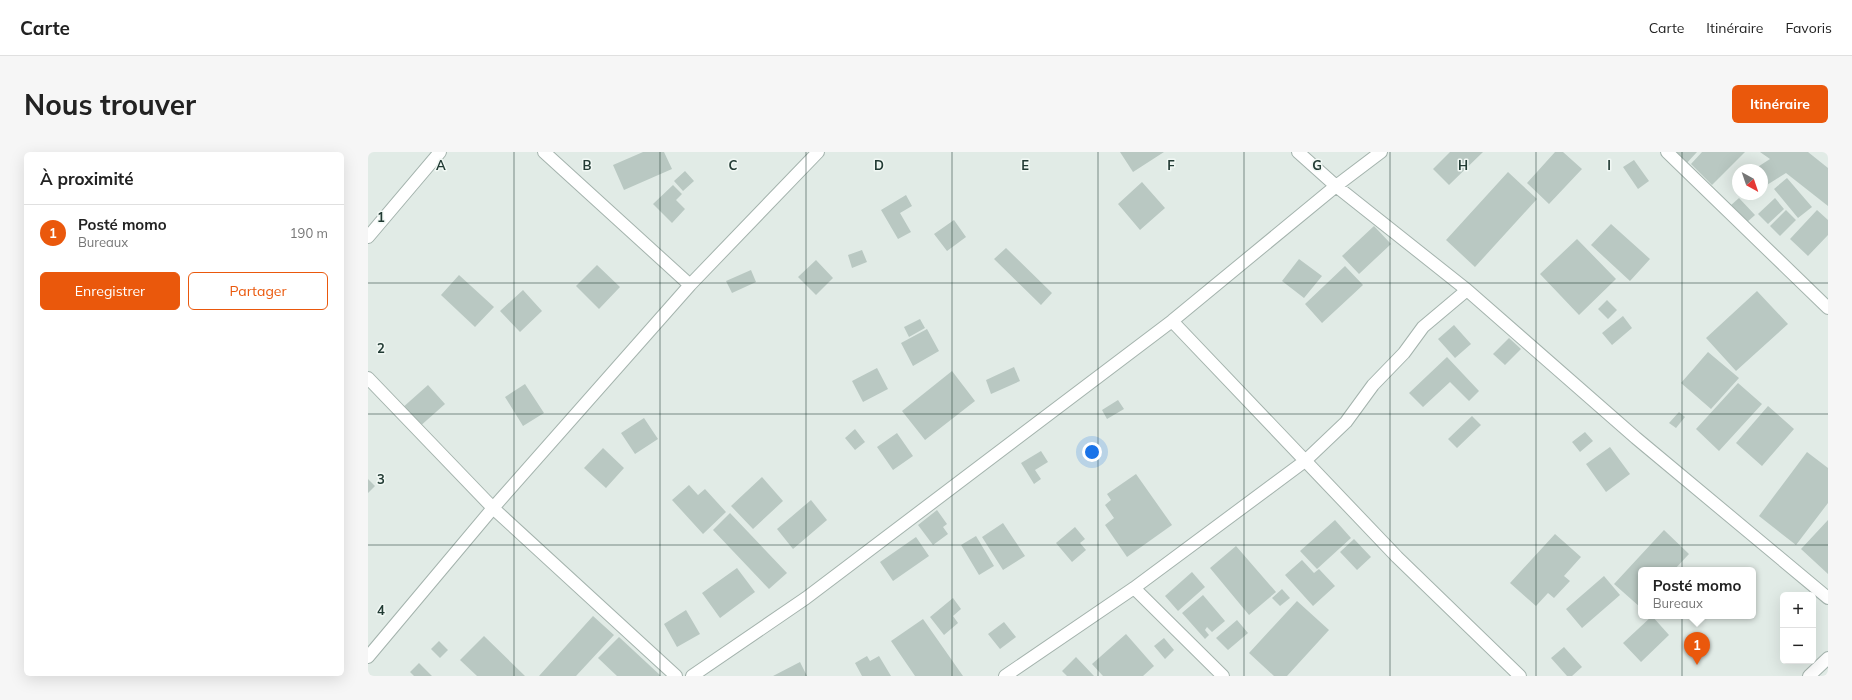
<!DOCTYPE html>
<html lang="fr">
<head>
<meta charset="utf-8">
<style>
	:root { --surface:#fff; --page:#f6f6f6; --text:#222; --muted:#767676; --line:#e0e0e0; --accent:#ea580c }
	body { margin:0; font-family:Mulish,sans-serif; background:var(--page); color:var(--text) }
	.controls { position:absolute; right:12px; bottom:12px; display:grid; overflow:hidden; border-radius:6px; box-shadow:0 4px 16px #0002 }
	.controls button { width:36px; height:36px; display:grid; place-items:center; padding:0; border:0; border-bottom:1px solid var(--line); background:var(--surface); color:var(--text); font:20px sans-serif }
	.compass { position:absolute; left:1364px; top:12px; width:36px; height:36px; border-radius:50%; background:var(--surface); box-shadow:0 4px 16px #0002; rotate:140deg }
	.you { position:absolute; left:724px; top:300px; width:14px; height:14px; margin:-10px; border:3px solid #fff; border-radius:50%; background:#1a73e8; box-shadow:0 0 0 6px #1a73e833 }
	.badge { display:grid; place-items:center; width:26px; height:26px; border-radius:50%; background:var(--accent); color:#fff; font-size:13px; font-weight:700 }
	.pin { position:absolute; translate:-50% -33px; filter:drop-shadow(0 1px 2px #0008) }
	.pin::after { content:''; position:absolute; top:21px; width:14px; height:12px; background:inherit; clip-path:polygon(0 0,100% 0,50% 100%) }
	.popup { position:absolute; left:1270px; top:415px; width:118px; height:52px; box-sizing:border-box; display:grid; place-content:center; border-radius:6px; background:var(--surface); filter:drop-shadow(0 1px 3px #0005); font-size:13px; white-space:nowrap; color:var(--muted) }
	.popup b { font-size:15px; color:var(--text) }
	.popup::after { content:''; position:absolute; left:50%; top:100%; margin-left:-8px; border:8px solid transparent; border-top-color:var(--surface) }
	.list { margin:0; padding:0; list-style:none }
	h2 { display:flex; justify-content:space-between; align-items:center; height:52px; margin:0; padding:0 16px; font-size:17px }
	h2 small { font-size:13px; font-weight:400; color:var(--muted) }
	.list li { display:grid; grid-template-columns:26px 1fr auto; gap:12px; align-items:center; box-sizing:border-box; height:56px; padding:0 16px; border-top:1px solid var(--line) }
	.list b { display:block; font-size:15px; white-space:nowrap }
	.list p { margin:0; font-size:13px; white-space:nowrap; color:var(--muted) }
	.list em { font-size:13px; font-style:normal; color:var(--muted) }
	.actions { display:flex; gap:8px; padding:12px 16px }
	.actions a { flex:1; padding:9px 0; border:1px solid var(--accent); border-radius:6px; text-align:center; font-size:14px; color:var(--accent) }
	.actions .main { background:var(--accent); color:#fff }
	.map { position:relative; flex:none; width:1460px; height:524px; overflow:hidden; border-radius:6px }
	header { display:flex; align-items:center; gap:24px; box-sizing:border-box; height:56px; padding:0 20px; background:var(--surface); border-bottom:1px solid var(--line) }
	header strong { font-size:19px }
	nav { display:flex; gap:22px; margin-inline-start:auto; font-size:14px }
	.intro { display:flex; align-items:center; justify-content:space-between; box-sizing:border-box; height:96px; padding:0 24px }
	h1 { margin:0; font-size:28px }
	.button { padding:10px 18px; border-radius:6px; background:var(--accent); color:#fff; font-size:14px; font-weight:700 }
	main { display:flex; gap:24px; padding:0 24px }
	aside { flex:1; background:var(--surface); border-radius:6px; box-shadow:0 4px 16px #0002 }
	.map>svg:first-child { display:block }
	.building { fill:#b9c8c2 }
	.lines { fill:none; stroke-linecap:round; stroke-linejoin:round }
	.street-casing { stroke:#a4b3ad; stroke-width:14 }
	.street { stroke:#fff; stroke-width:12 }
	.grid { fill:none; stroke:#223b34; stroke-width:1; stroke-opacity:0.55 }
	.grid-label { font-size:13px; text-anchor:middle; font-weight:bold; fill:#223b34; stroke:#f1f8f4; stroke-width:3; stroke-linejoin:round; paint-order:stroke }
</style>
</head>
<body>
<header>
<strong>Carte</strong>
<nav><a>Carte</a><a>Itinéraire</a><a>Favoris</a></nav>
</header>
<div class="intro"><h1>Nous trouver</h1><a class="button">Itinéraire</a></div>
<main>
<aside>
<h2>À proximité<small></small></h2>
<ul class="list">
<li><span class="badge">1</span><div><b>Posté momo</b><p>Bureaux</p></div><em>190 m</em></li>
</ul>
<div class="actions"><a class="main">Enregistrer</a><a>Partager</a></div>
</aside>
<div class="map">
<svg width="1460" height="524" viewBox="0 0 1460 524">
	<rect width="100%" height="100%" fill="#e1ebe6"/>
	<path class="building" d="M275 0H296L304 17 256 38 245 13Z
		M752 0H796L765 20Z
		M1082 0H1115L1081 33 1065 17Z
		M1187 0H1195L1214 17 1181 52 1159 31Z
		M1303 0H1329L1317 13Z
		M1334 0H1377L1344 33 1323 12Z
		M1392 0H1440L1460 16V54L1418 21 1394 36V18H1385L1402 7Z
		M1266 8 1281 29 1270 37 1255 15Z
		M317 19 326 29 315 39 306 29Z
		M1140 20 1169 47 1107 115 1078 88Z
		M1419 26 1444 55 1430 66 1406 37Z
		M774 30 797 56 772 78 750 52Z
		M305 33 314 42 308 48 317 57 304 71 285 52Z
		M538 43 544 54 532 61 543 80 530 87 513 58Z
		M1371 46 1387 63 1378 71 1362 54Z
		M1407 46 1416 57 1400 72 1390 62Z
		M1418 58 1428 68 1412 84 1402 74Z
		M1449 58 1460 68V83L1440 104 1422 87Z
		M586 68 598 85 579 99 566 82Z
		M1243 72 1282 107 1262 129 1223 93Z
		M1006 74 1023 92 991 122 974 104Z
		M1209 87 1248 127 1211 163 1172 122Z
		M638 96 684 141 673 153 626 107Z
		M494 98 499 110 484 116 480 103Z
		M931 107 954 124 936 146 914 129Z
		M448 108 465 126 448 143 430 125Z
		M229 113 252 135 231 157 208 134Z
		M977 114 995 133 954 171 937 152Z
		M383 118 388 130 364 141 358 129Z
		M91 123 126 155 107 175 73 143Z
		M155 138 174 159 152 180 132 159Z
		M1389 139 1420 172 1368 219 1338 186Z
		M1239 148 1249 158 1240 167 1230 157Z
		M1255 164 1264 176 1244 193 1234 181Z
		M552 167 557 176 541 185 536 175Z
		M1086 173 1103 192 1087 206 1070 187Z
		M559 177 571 199 545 214 533 191Z
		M1141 186 1153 197 1137 213 1125 202Z
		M1340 200 1371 226 1343 257 1313 231Z
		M1079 205 1111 239 1101 249 1082 230 1055 255 1041 241Z
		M646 215 652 229 623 242 618 228Z
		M509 216 520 237 495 250 484 229Z
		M584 219 607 249 557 288 534 259Z
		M1370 231 1394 252 1351 299 1328 277Z
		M157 232 176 261 155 274 137 245Z
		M60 233 77 252 50 276 33 257Z
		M750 248 756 257 739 267 734 258Z
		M1400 254 1426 277 1394 314 1368 291Z
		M1311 260 1317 265 1308 276 1301 271Z
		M1104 264 1113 273 1089 296 1080 287Z
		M276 266 290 287 267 302 253 281Z
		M487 277 497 290 487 298 477 286Z
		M1217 280 1225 289 1212 300 1204 290Z
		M529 281 545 304 525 318 509 295Z
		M1242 295 1262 322 1238 340 1218 312Z
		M235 296 256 316 238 336 216 316Z
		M673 299 680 310 667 318 673 327 666 332 653 311Z
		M1439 300 1460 316V351L1428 393 1391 364Z
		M768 322 804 373 759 405 737 373 746 366 737 353 743 348 739 342Z
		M394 325 415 349 385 377 363 354Z
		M0 327 7 334 0 341Z
		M321 333 330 343 337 337 358 360 335 382 304 348Z
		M443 348 459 368 425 397 409 377Z
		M569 358 579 372 575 375 580 382 565 393 550 373Z
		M362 361 419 421 401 437 345 378Z
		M967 368 983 386 949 417 932 399Z
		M1460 368V422L1433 397Z
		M635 371 657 404 635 418 614 385Z
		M707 375 717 387 712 391 718 398 704 410 688 391Z
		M1296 378 1321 402 1306 418H1273L1272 455 1246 432Z
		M1187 382 1213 405 1196 424 1202 429 1186 446 1180 441 1168 454 1142 431Z
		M608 384 626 414 611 423 593 393Z
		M548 385 561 404 525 429 512 410Z
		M986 387 1003 405 989 418 972 400Z
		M868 394 908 440 881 463 842 416Z
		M934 408 946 421 951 417 967 434 945 454 917 423Z
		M369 416 387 440 352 466 334 441Z
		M824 420 837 435 810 459 797 444Z
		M1236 424 1252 443 1214 476 1198 457Z
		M914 437 922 446 912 454 904 446Z
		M835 443 857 469 844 480 839 475 837 478 841 483 837 487 814 461Z
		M585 446 593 457 585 464 590 471 576 483 562 465Z
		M929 449 961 478 919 524H906L881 501Z
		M318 458 332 482 309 495 296 472Z
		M225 464 246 483 208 524H171Z
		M1284 464 1301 483 1273 510 1255 491Z
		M555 467 595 524H547L523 489Z
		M869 468 880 481 860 498 848 486Z
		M636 470 648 485 632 497 620 482Z
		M758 482 786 514 775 524H735L724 512Z
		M116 484 157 524H109L92 508Z
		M251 485 293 524H249L230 506Z
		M796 486 806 498 797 507 786 494Z
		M71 489 80 498 72 506 63 497Z
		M1196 495 1214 515 1204 524H1199L1183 506Z
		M499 504 502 509 511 504 523 524H494L487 511Z
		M708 505 726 524H699L694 519Z
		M432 510 439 524H405Z
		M51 511 64 524H46L42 520Z"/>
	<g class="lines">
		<defs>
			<path id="street" d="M176 0 322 133
				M930 0 968 34 1099 138 1268 286 1460 446
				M1299 0 1460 156
				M0 85 72 0
				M804 169 1029 405 1152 524
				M0 226 125 356 308 524
				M766 436 855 524
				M0 505 125 356 322 133 450 0
				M324 524 438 446 804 169 968 34 1013 0
				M637 524 766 436 937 309 978 270 1005 233 1036 201 1055 175 1099 138
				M1441 524 1460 506"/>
		</defs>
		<use href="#street" class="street-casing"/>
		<use href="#street" class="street"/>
	</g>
	<path class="grid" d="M146 0V524M292 0V524M438 0V524M584 0V524M730 0V524M876 0V524M1022 0V524M1168 0V524M1314 0V524M0 131H1460M0 262H1460M0 393H1460"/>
	<g class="grid-label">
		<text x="73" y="18">A</text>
		<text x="219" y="18">B</text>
		<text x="365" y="18">C</text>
		<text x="511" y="18">D</text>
		<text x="657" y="18">E</text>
		<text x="803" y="18">F</text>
		<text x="949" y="18">G</text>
		<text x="1095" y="18">H</text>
		<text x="1241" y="18">I</text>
		<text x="13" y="70">1</text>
		<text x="13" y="201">2</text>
		<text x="13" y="332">3</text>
		<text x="13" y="463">4</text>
	</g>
</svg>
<div class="controls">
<button>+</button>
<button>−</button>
</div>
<svg class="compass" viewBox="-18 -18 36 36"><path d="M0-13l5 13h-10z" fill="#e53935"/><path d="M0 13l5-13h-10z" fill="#767676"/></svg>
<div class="you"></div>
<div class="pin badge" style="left:1329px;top:513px">1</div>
<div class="popup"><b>Posté momo</b>Bureaux</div>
</div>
</main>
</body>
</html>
